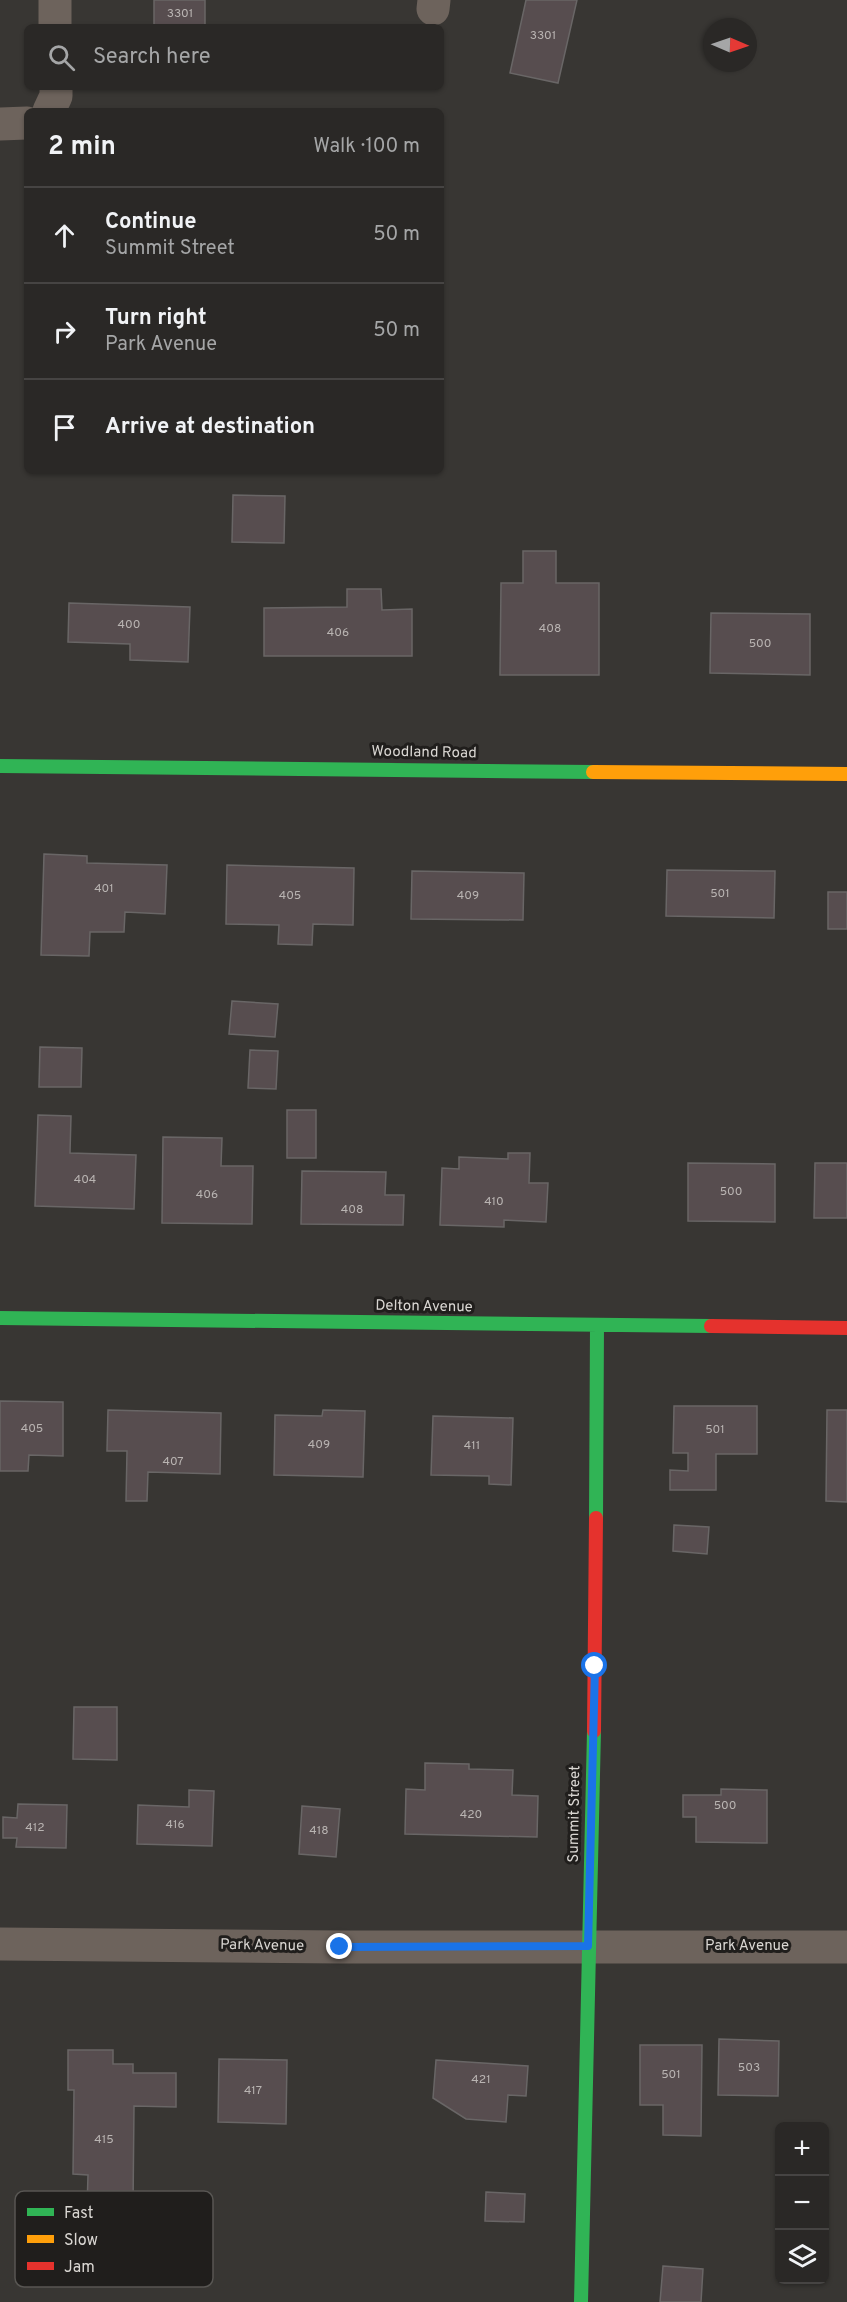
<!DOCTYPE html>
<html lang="en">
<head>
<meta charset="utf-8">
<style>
	:root { --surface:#2a2826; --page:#363432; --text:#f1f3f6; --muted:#a5a6a7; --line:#464443 }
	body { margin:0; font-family:Overpass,sans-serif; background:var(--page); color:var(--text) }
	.controls { position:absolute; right:18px; bottom:18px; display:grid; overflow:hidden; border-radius:9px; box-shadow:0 2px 4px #0004 }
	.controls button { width:54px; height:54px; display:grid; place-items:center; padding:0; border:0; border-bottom:2px solid var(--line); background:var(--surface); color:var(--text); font:30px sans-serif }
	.compass { position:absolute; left:703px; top:18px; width:54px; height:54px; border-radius:50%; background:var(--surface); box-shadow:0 2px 4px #0004; rotate:92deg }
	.stop { position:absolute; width:18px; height:18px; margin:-14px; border:4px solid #1a73e8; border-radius:50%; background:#fff }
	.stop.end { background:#1a73e8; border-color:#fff; box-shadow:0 2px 6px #0008 }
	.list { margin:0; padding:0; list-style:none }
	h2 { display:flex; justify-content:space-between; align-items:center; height:78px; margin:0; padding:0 24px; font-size:26px }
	h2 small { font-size:20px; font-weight:400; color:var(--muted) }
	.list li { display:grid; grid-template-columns:39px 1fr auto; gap:18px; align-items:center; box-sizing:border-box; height:96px; padding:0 24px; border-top:2px solid var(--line) }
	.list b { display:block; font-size:22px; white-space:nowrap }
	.list p { margin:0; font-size:20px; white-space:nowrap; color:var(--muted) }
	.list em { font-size:20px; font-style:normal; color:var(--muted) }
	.icon { flex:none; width:33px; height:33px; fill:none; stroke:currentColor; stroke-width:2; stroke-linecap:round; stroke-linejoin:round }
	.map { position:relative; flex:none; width:847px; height:2302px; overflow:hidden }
	.search { position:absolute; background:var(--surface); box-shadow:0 2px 4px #0004; left:24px; top:24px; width:420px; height:66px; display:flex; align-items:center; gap:15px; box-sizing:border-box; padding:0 21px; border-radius:9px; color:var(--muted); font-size:22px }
	.panel { position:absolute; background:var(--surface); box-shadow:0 2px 4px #0004; left:24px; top:108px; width:420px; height:366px; border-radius:9px }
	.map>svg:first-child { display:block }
	.building { fill:#574d4f; stroke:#696666; stroke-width:1.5 }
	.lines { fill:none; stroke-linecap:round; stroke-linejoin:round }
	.street { stroke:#6d635c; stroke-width:33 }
	.fast { stroke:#30b455; stroke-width:14 }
	.slow { stroke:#ff9f0a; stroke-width:14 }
	.jam { stroke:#e5322d; stroke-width:14 }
	.route { stroke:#1a73e8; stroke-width:8 }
	.labels { text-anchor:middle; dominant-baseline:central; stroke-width:6; stroke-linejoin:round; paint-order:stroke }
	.number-label { font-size:12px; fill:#b9b4b2 }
	.street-label { font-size:15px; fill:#dad7d3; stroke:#201e1c }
	.key { fill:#201e1c; stroke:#585653; stroke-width:1.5 }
	.key-label { font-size:16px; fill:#dad7d3 }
</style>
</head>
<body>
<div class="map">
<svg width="847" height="2302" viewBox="0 0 847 2302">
	<rect width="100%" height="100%" fill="#383633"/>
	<path class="building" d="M154 0H205V27H154Z
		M526 0H577L558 83 510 73Z
		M233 495 285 496 284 543 232 542Z
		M523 551H556V583H599V675H500L501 583H523Z
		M347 589H381L382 610 412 609V656H264V608L347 607Z
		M69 603 190 607 188 662 130 660V644L68 642Z
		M711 613 810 614V675L710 673Z
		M44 854 87 856V863L167 865 165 914 125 912 124 932H90L89 956 41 955Z
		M227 865 354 868 353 925 313 924 312 945 278 944 279 925 226 924Z
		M667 870 775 871 774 918 666 916Z
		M412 871 524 873 523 920 411 919Z
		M828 892H847V929H828Z
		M232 1001 278 1004 275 1037 229 1034Z
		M40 1047 82 1048 81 1087H39Z
		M250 1050 278 1051 276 1089 248 1088Z
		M287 1110H316V1158H287Z
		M38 1115 71 1116 70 1153 136 1155 134 1209 35 1206Z
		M163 1137 222 1138 221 1166H253L252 1224 162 1223Z
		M508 1153H530L529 1183H548L546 1222 504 1220V1227L440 1225 442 1168 459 1169V1157L508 1159Z
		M688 1163 775 1164V1222L688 1221Z
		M815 1163H847V1218H814Z
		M302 1171 386 1172 385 1195H404L403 1225 301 1224Z
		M0 1401 63 1402V1456L29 1455 28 1471H0Z
		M674 1406H757V1454H716V1490H670V1470L688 1471V1453H673Z
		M108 1410 221 1413 220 1474 148 1472 147 1501H126L127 1451H107Z
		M323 1410 365 1411 363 1477 274 1475 275 1415 322 1416Z
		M827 1410H847V1502L826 1501Z
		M433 1416 513 1418 511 1485 489 1484V1476L431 1475Z
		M674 1525 709 1527 707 1554 673 1551Z
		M74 1707H117V1760L73 1759Z
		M425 1763 469 1764V1769L513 1770 512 1795 538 1796 537 1837 405 1834 406 1789 425 1790Z
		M721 1789 767 1790V1843L696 1842V1817H683V1795H721Z
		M189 1790 214 1791 212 1846 137 1844 138 1805 189 1807Z
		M18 1804 67 1805 66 1848 16 1847 17 1838H3V1817L17 1818Z
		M302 1806 340 1809 336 1857 299 1854Z
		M719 2039 779 2041 778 2096 718 2095Z
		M640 2045H702L701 2136 663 2135V2105H640Z
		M68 2050H113V2064H133V2073H176V2107L134 2106 133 2208H87L88 2175 73 2174 74 2090H68Z
		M219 2059 287 2060 286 2124 218 2122Z
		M436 2060 528 2066 526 2096 508 2095 506 2122 466 2119 433 2098Z
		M486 2192 525 2194 524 2222 485 2221Z
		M663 2266 703 2269 701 2302H660Z"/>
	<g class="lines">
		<path class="street" d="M55 0V27
			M433 9 434 0
			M49 111 56 96V87
			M0 124 27 123
			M0 1944 340 1947H847"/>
		<path class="fast" d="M0 766 593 772
			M0 1318 711 1326
			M596 1518 597 1326
			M581 2302 594 1731"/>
		<path class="slow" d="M593 772 847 774"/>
		<path class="jam" d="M711 1326 847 1328
			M594 1731 596 1518"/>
	</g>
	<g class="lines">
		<path class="route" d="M340 1947 588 1946 595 1666"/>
	</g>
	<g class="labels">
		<g class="number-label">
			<text x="180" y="14">3301</text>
			<text x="543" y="36">3301</text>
			<text x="129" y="625">400</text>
			<text x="550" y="629">408</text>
			<text x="338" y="633">406</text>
			<text x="760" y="644">500</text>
			<text x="104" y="889">401</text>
			<text x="720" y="894">501</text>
			<text x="290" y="896">405</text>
			<text x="468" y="896">409</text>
			<text x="85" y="1180">404</text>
			<text x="731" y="1192">500</text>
			<text x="207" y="1195">406</text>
			<text x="494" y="1202">410</text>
			<text x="352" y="1210">408</text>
			<text x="32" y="1429">405</text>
			<text x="715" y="1430">501</text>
			<text x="319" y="1445">409</text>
			<text x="472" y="1446">411</text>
			<text x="173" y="1462">407</text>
			<text x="725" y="1806">500</text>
			<text x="471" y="1815">420</text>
			<text x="175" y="1825">416</text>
			<text x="35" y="1828">412</text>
			<text x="319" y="1831">418</text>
			<text x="749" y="2068">503</text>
			<text x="671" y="2075">501</text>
			<text x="481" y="2080">421</text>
			<text x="253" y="2091">417</text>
			<text x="104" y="2140">415</text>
		</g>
		<g class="street-label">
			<text transform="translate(424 753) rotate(1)">Woodland Road</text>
			<text transform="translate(424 1307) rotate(1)">Delton Avenue</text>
			<text transform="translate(575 1814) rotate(-89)">Summit Street</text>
			<text transform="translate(262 1946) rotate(1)">Park Avenue</text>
			<text x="747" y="1946">Park Avenue</text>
		</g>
	</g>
	<rect x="15" y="2191" width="198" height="96" rx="9" class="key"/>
	<rect x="27" y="2208" width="27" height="8" fill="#30b455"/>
	<rect x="27" y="2235" width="27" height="8" fill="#ff9f0a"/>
	<rect x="27" y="2262" width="27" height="8" fill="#e5322d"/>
	<g class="key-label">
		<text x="64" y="2218">Fast</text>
		<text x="64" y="2245">Slow</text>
		<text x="64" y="2272">Jam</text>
	</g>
</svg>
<div class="controls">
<button>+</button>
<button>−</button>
<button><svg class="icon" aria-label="layers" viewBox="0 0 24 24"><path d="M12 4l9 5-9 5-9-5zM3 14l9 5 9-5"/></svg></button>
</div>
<svg class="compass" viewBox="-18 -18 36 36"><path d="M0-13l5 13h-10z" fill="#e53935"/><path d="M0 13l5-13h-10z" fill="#a5a6a7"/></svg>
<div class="stop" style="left:595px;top:1666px"></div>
<div class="stop end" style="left:340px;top:1947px"></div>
<div class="search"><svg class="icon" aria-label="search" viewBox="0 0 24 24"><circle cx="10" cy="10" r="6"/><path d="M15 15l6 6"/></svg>Search here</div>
<section class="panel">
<h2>2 min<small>Walk · 100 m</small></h2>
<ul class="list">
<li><svg class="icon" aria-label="ahead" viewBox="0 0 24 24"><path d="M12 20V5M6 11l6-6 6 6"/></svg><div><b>Continue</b><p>Summit Street</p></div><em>50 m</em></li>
<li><svg class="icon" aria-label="right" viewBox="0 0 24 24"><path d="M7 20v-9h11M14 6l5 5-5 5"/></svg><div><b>Turn right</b><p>Park Avenue</p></div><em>50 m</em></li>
<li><svg class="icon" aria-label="arrive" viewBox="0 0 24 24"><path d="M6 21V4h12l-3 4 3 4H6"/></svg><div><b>Arrive at destination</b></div></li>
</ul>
</section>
</div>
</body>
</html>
